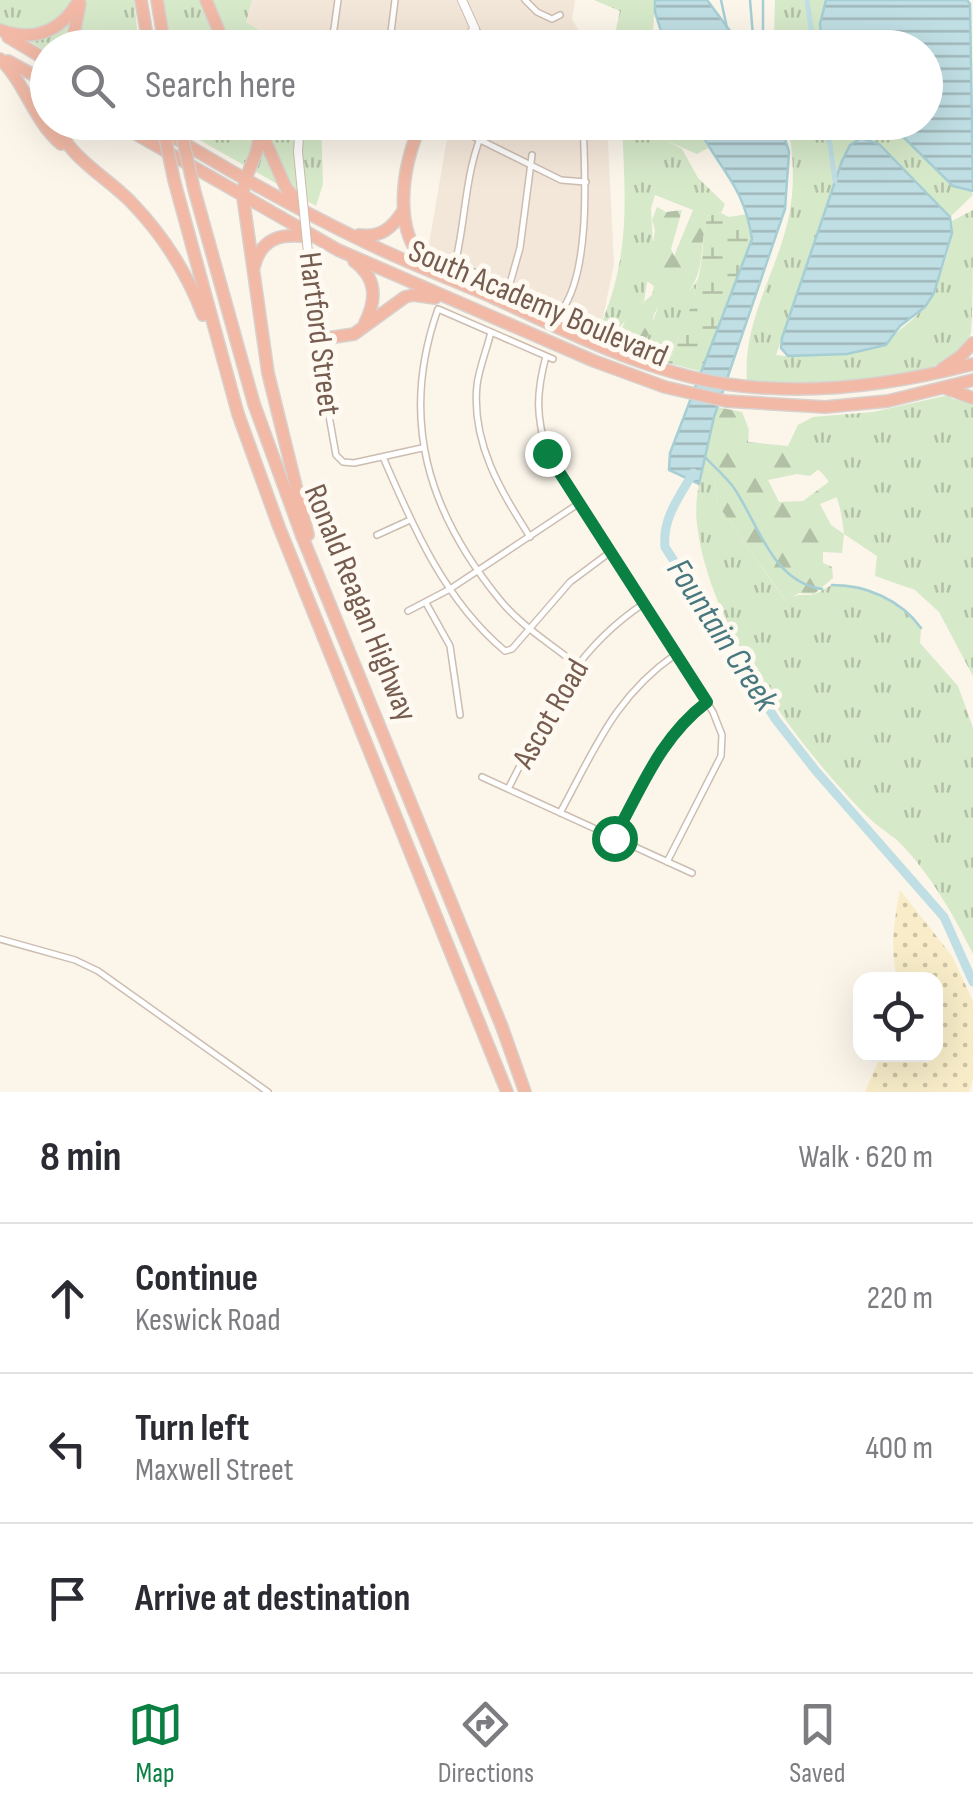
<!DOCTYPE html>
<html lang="en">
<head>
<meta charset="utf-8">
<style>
	:root { --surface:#fff; --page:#f7f7f7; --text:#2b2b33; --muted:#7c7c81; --line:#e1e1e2; --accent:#0b8043 }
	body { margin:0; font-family:"Sofia Sans Condensed",sans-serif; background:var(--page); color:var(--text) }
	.controls { position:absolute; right:30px; bottom:30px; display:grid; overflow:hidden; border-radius:20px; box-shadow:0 10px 40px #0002 }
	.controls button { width:90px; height:90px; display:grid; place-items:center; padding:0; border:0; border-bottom:2px solid var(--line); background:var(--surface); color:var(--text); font:50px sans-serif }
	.stop { position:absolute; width:30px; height:30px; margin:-22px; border:8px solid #0b8043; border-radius:50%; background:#fff }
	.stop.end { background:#0b8043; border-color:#fff; box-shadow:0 2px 10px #0008 }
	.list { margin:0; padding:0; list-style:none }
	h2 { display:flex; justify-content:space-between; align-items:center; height:130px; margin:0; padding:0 40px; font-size:42px }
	h2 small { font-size:32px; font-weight:400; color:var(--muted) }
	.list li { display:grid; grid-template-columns:65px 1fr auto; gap:30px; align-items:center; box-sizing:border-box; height:150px; padding:0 40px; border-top:2px solid var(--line) }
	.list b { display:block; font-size:38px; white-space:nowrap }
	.list p { margin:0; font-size:32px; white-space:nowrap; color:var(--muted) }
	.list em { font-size:32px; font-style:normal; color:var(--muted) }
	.icon { flex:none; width:55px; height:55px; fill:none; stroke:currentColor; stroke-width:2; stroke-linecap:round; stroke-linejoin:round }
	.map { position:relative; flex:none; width:973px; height:1092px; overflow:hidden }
	.search { position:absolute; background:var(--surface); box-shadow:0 10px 40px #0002; left:30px; right:30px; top:30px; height:110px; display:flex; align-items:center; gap:25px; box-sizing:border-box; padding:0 35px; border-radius:55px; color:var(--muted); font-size:38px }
	.sheet { height:580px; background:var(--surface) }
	nav { display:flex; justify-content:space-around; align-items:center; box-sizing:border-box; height:140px; border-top:2px solid var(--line); background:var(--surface); font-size:28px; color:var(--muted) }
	nav a { display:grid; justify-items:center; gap:5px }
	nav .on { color:var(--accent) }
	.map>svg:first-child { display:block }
	.residential { fill:#f3e7d9 }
	.grass { fill:url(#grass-tufts) }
	.forest { fill:url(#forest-firs) }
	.wetland { fill:url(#wetland-marsh) }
	.sand { fill:url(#sand-dots) }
	.water { fill:url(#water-rules); stroke:#a6ced5; stroke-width:2.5 }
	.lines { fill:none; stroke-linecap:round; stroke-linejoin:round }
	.stream { stroke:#a6ced5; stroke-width:2.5 }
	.canal { stroke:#c0dfe4; stroke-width:5 }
	.river { stroke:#c0dfe4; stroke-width:9 }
	.street-casing { stroke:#cdbdb1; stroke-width:8 }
	.secondary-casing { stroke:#d0bdae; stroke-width:10 }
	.highway-casing { stroke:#d8d1ce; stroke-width:14 }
	.street { stroke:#fff; stroke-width:5 }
	.secondary { stroke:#fff; stroke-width:8 }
	.highway { stroke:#f1b9a6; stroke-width:11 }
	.secondary-bridge-casing { stroke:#d0bdae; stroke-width:10; stroke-linecap:butt }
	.highway-bridge-casing { stroke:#d8d1ce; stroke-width:14; stroke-linecap:butt }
	.secondary-bridge { stroke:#fff; stroke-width:8 }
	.highway-bridge { stroke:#f1b9a6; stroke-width:11 }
	.route { stroke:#0b8043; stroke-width:12 }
	.labels { text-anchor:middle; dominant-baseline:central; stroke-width:10; stroke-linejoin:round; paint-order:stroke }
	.street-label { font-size:32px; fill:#755c4f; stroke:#fef9f1 }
	.water-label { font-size:35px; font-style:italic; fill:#47777f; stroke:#fef9f1 }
</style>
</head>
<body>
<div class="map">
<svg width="973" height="1092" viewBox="0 0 973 1092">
	<defs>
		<pattern id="grass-tufts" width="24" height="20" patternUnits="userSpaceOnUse" patternTransform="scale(2.5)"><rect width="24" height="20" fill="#d6e9c9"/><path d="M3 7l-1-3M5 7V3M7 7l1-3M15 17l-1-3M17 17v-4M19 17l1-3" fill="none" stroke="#b2c0a6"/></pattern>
		<pattern id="forest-firs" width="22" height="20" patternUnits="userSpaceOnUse" patternTransform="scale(2.5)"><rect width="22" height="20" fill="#d6e9c9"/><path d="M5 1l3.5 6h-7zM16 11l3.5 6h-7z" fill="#b2c0a6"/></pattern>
		<pattern id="wetland-marsh" width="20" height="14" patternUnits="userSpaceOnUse" patternTransform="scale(2.5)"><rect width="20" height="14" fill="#d6e9c9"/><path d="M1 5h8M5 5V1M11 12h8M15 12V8" fill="none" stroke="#b2c0a6"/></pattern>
		<pattern id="sand-dots" width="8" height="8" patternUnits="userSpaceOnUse" patternTransform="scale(2.5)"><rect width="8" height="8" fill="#f8edc8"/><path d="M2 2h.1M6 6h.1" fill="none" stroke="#cdc3a5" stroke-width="1.8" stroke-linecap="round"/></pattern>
		<pattern id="water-rules" width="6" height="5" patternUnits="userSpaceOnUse" patternTransform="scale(2.5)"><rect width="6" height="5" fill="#c0dfe4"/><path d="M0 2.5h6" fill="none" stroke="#a1b8bb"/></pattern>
	</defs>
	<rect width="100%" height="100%" fill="#fbf5ea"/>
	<path class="residential" d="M252 0H575L572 19 588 47H288L246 22Z
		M441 123H607L614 264 602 322 560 313 437 264 429 244 448 133Z"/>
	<path class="grass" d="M0 0H134L139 47 48 48 47 52 0 24Z
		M163 0H252L246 22 288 47H172Z
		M594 0H655L653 32 656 47H621L615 34 620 11Z
		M775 0H826L820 33 823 47H767V38L774 37Z
		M187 123H321L323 184 316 206 189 134Z
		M622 123H659L667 141 682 149 698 178 725 204 721 213 708 216 655 195 651 208 653 247 644 301 616 331 602 322C631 252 625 196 622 123Z
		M787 123H889L948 182 971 190 973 195 950 217 879 144 847 149 776 355 792 357 888 343C897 330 908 325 918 314 934 297 955 244 952 221L973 210C973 235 973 314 971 333 949 392 799 386 747 381 742 322 777 273 789 216 795 186 794 152 787 123Z
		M698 279 690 314 668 362 640 355 659 305 670 295 689 291Z
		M949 395 952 399 973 401V676L939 612 915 590 875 576 877 556 844 534C839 485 828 474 788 446L798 425 813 417 873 412Z
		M704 456 714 478 718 505 785 600C801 592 804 597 815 594 821 592 825 588 830 586 865 578 899 604 921 628L920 643 958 686 973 728V954C954 915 928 870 897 840 887 832 876 825 867 816 797 746 708 625 697 524 694 503 700 478 704 456Z"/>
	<path class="forest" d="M657 207 666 212 682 210 671 249 674 256 693 210 708 216C699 242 706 268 689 291 671 295 650 305 653 328L645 340 625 333 622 328 628 315 652 295 654 286 647 281 655 230 652 220Z
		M717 407 742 412 749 430 748 442 788 446 820 468 810 476 797 474 768 480 779 502 803 501 830 481 837 497 820 504 831 525 844 534 842 553 823 552V563L832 567 833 578 814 594 799 593 786 601 718 505 714 478 704 456Z"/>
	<path class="wetland" d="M659 123H697L708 148 697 154 667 141Z
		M721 213 729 217 748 214 752 239 703 372 668 363C683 330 696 299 701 263 704 246 702 233 708 216Z"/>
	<path class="sand" d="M900 890 952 956 973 1001V1079L969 1092H865L881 1055 936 1054V979H897C890 949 894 921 900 890Z"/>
	<path class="water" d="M655 0H707L742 47H666L655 12Z
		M826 0H967L970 4 973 191 953 186 889 123 926 122V48L822 47 820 24Z
		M696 123H780L789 152 785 209 714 417 699 484 669 470 670 453 752 239C744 184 718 169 696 123Z
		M861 138 879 144 950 217 952 233 934 293 925 307 900 326 886 345 847 354 788 356 781 348 782 338 842 161 850 145Z"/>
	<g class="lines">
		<path class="stream" d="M721 0 727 28
			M750 0 754 48
			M763 48V0
			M706 458C715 468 726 477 734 488 758 523 772 582 822 589
			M832 585C866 585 901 600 921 628"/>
		<path class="canal" d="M807 0 814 48
			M827 122 835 181"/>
		<path class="river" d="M693 473C679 497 662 519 665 547L776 720 816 771 944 917 973 982"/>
		<defs>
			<path id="street" d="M525 0 537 12 552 19 560 15
				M475 29 493 48
				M326 48 334 29 338 0
				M389 48 395 0
				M444 122 561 180 586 182
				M487 122C464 169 467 215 455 264L562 310C591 269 585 172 583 122
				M356 131 358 122
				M509 287 520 248 532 155
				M491 332C487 349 479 368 477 385 471 443 501 491 530 537
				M316 343 336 455 343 462 354 463 422 448
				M546 356C536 394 536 415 547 453L713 712 722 735 721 756 667 862
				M553 359 438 309C399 419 428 512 500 600 520 625 551 644 576 664
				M383 457C413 527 445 601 505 651L512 649 570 582 609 553
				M377 535 410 520
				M426 603 450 646 460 715
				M408 611 450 589 578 504
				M482 777 692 873
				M508 789C547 714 570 653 643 604
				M560 813C595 749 614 697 676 654
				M614 838C641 787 660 738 707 703
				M0 939 75 960 98 971 268 1092"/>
			<path id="secondary" d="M454 48 475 29 462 0
				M298 152 300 122
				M310 273 315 340"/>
			<path id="highway" d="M141 0 149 48
				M157 0 165 48
				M206 0 226 48
				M0 30C34 42 61 32 79 0
				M8 37 48 61
				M71 48 80 4
				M0 59C26 84 33 120 61 144
				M8 61 48 83
				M56 122C67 157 107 177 131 202 162 234 187 273 203 315
				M115 122 338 250 594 361 665 387 726 401 825 407 888 401 973 380
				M149 122C220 166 292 207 367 243 408 263 451 279 492 297 568 332 643 371 726 384 808 396 893 385 973 364
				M422 122C402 165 390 234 430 266
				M259 126C262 158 243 169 243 197L268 373 308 535
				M263 136 286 188 299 203
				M174 180 238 414 279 527 507 1092
				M194 189 254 404 302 536 502 1027 525 1092
				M359 235C381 238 392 228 403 211
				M354 261C377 278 377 299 365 323
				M254 267C261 238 281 233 308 237
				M315 340 354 334 405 297 413 295 435 298
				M942 369 961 356 973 343
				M945 388 973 398"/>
		</defs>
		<use href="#street" class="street-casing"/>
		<use href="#secondary" class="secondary-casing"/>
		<use href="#highway" class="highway-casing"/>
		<use href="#street" class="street"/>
		<use href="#secondary" class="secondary"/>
		<use href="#highway" class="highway"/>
		<defs>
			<path id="secondary-bridge" d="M298 152 310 273"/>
			<path id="highway-bridge" d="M162 122 174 180
				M179 122 194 189"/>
		</defs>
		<use href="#secondary-bridge" class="secondary-bridge-casing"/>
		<use href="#highway-bridge" class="highway-bridge-casing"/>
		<use href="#secondary-bridge" class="secondary-bridge"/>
		<use href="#highway-bridge" class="highway-bridge"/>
	</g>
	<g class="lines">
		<path class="route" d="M547 453 707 702C660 738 642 787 614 838"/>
	</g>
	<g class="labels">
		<g class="street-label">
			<text transform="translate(538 304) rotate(23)">South Academy Boulevard</text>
			<text transform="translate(319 334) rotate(83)">Hartford Street</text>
			<text transform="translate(360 603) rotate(68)">Ronald Reagan Highway</text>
			<text transform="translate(551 714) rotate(-60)">Ascot Road</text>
		</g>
		<g class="water-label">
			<text transform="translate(722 635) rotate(57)">Fountain Creek</text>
		</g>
	</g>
</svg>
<div class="controls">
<button><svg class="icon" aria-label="locate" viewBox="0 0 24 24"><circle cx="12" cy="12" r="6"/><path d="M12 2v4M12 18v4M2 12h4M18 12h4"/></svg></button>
</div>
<div class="stop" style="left:614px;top:838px"></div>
<div class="stop end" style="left:547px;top:453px"></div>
<div class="search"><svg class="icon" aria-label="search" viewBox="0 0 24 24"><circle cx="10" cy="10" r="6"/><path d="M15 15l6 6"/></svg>Search here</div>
</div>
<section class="sheet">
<h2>8 min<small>Walk · 620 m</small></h2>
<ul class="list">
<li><svg class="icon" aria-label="ahead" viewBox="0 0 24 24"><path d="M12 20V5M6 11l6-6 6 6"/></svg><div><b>Continue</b><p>Keswick Road</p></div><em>220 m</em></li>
<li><svg class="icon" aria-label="left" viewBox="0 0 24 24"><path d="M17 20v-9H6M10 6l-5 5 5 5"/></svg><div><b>Turn left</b><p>Maxwell Street</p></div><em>400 m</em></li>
<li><svg class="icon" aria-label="arrive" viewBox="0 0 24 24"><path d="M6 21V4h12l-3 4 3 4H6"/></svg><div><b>Arrive at destination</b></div></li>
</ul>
</section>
<nav>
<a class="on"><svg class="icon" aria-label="map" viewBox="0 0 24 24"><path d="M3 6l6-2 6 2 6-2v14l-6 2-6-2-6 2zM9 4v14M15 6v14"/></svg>Map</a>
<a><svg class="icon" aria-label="directions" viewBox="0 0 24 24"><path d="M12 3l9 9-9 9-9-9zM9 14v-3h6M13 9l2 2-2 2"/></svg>Directions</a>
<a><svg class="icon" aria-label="saved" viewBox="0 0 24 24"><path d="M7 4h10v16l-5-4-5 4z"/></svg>Saved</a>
</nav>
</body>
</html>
